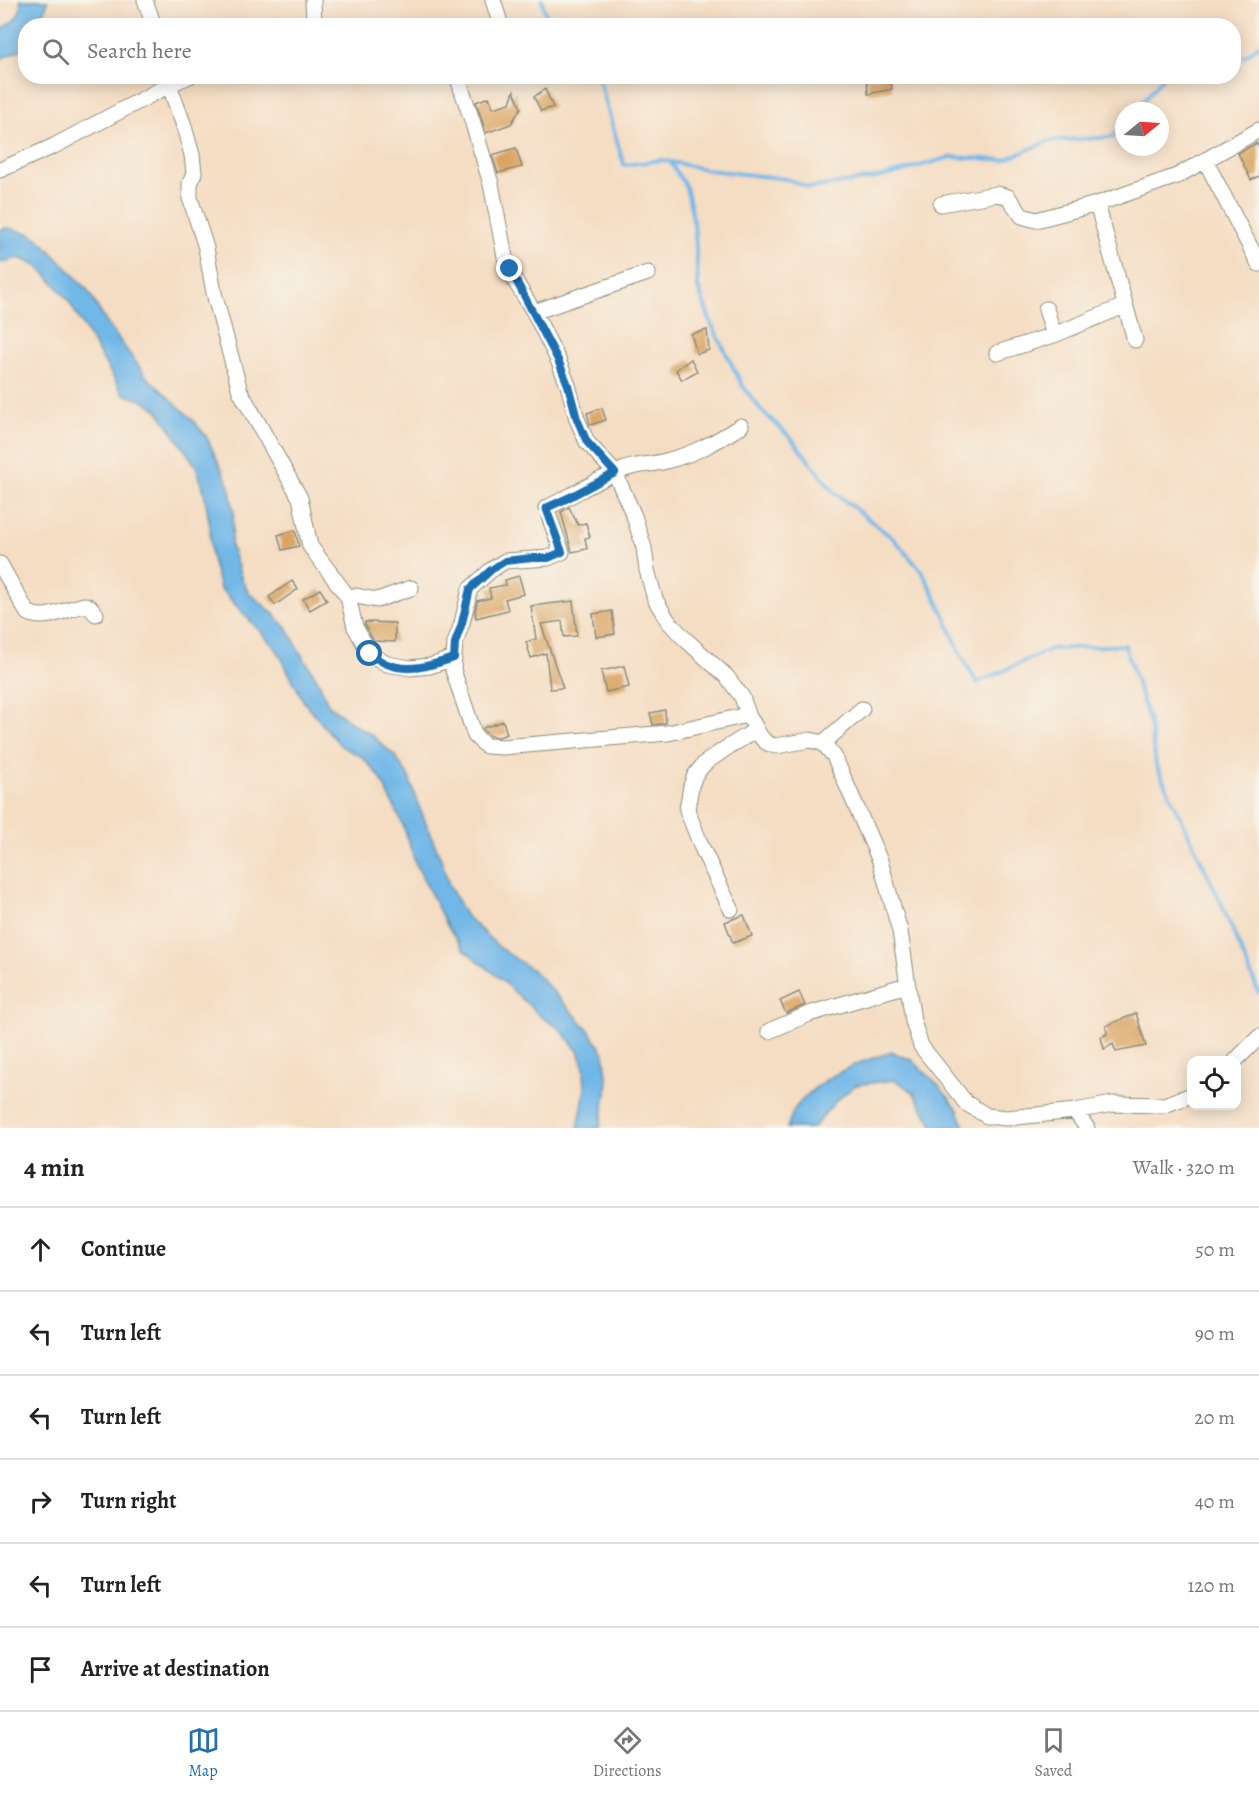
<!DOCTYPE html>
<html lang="en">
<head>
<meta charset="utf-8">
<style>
	:root { --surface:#fff; --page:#f2f2f2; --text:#222; --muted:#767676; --line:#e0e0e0; --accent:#1f6fb2 }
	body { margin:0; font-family:Alegreya,serif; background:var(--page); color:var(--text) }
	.controls { position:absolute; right:18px; bottom:18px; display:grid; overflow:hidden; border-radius:12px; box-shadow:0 3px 15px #0003 }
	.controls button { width:54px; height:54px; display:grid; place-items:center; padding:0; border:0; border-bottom:2px solid var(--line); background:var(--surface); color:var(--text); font:30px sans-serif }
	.compass { position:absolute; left:1115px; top:102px; width:54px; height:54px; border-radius:50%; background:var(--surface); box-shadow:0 3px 15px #0003; rotate:72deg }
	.stop { position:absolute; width:18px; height:18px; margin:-14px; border:4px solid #1f6fb2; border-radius:50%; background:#fff }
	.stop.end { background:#1f6fb2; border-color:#fff; box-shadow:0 2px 6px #0008 }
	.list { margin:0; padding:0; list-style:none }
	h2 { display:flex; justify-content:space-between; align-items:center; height:78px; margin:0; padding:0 24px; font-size:26px }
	h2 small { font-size:20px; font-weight:400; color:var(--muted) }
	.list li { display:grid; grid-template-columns:39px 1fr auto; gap:18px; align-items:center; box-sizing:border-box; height:84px; padding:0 24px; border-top:2px solid var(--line) }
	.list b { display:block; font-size:22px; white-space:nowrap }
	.list em { font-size:20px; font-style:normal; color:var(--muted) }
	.icon { flex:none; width:33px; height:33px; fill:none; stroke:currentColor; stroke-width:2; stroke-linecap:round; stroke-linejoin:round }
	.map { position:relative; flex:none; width:1259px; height:1128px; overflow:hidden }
	.search { position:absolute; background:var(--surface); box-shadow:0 3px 15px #0003; left:18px; right:18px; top:18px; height:66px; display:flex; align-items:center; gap:15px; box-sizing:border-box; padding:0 21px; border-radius:24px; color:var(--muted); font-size:22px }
	.sheet { height:582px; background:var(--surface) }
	nav { display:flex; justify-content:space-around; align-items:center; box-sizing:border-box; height:84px; border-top:2px solid var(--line); background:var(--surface); font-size:16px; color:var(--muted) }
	nav a { display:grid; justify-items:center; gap:3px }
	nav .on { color:var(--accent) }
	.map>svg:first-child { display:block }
	.water { fill:#71b7e8; stroke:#487a8e; stroke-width:1.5 }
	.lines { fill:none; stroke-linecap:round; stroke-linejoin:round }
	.stream { stroke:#71b7e8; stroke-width:4 }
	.building { fill:#daa464 }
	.minor-casing { stroke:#8a8d7c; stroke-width:17 }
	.minor { stroke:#fff; stroke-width:15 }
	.route { stroke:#1f6fb2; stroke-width:8 }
</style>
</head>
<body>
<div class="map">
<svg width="1259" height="1128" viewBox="0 0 1259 1128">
	<rect width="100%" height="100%" fill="#f7f3e8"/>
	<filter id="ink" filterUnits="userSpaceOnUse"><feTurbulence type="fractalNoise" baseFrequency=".0167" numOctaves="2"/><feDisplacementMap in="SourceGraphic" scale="12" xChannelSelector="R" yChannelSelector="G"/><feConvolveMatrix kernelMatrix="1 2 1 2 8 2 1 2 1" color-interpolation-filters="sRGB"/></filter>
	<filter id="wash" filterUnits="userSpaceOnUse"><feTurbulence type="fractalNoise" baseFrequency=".008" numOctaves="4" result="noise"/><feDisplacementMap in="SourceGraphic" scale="24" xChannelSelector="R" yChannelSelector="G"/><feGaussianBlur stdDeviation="1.35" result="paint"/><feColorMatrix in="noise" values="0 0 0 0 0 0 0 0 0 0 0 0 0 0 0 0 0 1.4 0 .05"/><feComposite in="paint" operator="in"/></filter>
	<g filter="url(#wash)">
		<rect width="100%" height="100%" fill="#f5ddc3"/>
		<path class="water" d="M20 0H48L41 25 26 26 25 48 0 59V30C11 23 24 15 20 0Z
			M7 228 32 234 43 243 87 289 106 322 146 376 191 418 206 436 229 485 234 513 231 546 242 580 249 593 273 613 288 629 301 654 318 680 328 704 350 722 372 735 395 756 409 777 418 804 441 859 449 885 465 915 500 948 535 972 588 1029 604 1053 608 1083 600 1128H578L585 1091 584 1068 578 1051 559 1028 541 1017 502 980 463 949 446 924 415 862 403 825 380 777 361 756 342 747 323 725 304 702 277 650 220 588 211 556 210 527 204 491 196 466 156 408 141 400 123 394 68 300 51 280 35 264 18 258 0 263V230Z
			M892 1052 912 1060 939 1086 957 1108 965 1128H935L913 1092 895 1080 856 1085 835 1102 813 1128H787C790 1121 792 1112 796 1107 820 1077 857 1062 892 1052Z"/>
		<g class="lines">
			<path class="stream" d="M542 0 547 20 561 26
				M1234 59 1243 58 1259 45
				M598 76 624 165 662 160 709 170 787 179 810 188 882 177 951 157 1004 160 1049 141 1113 137 1124 124
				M1135 111 1164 76
				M670 162 686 187 691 208 695 232 698 287 711 323 742 385 761 410 792 439 834 492 895 540 923 573 943 612 960 653 977 683 1051 649 1125 645 1150 724 1156 765 1221 903 1259 993"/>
		</g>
		<g id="blocks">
			<path class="building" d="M890 76 892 89 868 94 867 78Z
				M545 89 553 107 541 111 534 97Z
				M514 91 521 108 511 124 486 133 476 102 489 97 493 108 510 103Z
				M1257 143 1259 147V176L1251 180 1238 153Z
				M516 148 522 167 498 173 492 155Z
				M707 330 709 350 697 354 691 334Z
				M691 359 697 371 682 380 676 370Z
				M602 408 606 420 590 425 587 413Z
				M569 507 578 525 586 523 590 537 585 538 587 549 572 552 561 512Z
				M295 530 299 546 282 550 278 535Z
				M519 576 524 594 505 599 508 610 476 618 475 612 477 601 491 598 489 588 506 585 505 580Z
				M292 581 298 589 275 605 269 597Z
				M320 589 327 600 310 610 303 599Z
				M573 601 577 636 564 637 562 621 541 624 563 688 550 689 546 653 531 658 526 642 536 639 531 606Z
				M612 611 615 634 596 637 593 614Z
				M365 622 395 623V642L374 641 365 625Z
				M624 666 629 687 606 692 601 671Z
				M665 710 666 723 653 725 650 713Z
				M503 721 507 734 499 737 490 736 483 730V728Z
				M744 915 752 936 733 943 725 922Z
				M799 992 805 1005 786 1013 780 1001Z
				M1136 1013 1146 1046 1116 1052 1113 1044 1104 1049 1101 1037 1107 1034 1106 1026Z"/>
		</g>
	</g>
	<g filter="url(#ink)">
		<use href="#blocks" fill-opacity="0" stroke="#8a8d7c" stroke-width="1.5"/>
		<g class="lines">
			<defs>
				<path id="minor" d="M145 0 154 26
					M493 0 501 26
					M308 26 314 23 313 0
					M457 76 472 120 491 184 505 257 515 281 534 312 558 360 568 385 577 419 587 442 615 473 634 516 644 548 647 570 655 599 668 621 685 639 727 677 742 697 749 717
					M169 85 183 123 192 155 194 173 190 184V198L206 248 214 293 240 391 300 498 310 546 348 597 356 596 377 600 411 588
					M1205 160 1259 264
					M0 170 54 146 175 82 189 76
					M941 204 997 194 1008 197 1022 216 1036 220 1097 204 1135 340
					M1097 204 1177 176 1259 130
					M1046 309 1054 335
					M534 312 648 273
					M997 353 1054 335 1124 306
					M741 426C714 443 696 453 666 461 652 465 638 464 625 469 597 479 573 496 546 508L562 552 548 558 505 561 491 570 470 589 462 623 455 643 453 670 475 736 486 746 503 747 668 733 743 716C759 718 753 742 776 746L810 740 823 743 834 756 880 861 900 931 913 1021 921 1046 966 1103 987 1116 1007 1118 1075 1111 1113 1104 1164 1105 1192 1095
					M0 564 27 612C45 623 66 608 85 605L90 607 96 614
					M348 597 355 627 370 654 387 664 410 668 430 666 454 658
					M823 743 862 709
					M731 909 702 848 687 810 691 786 695 775 705 763 725 749 756 730
					M769 1031 809 1014 907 985
					M1236 1060 1259 1037
					M1075 1111 1087 1128"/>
			</defs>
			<use href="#minor" class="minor-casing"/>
			<use href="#minor" class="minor"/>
		</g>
	</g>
	<g class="lines" filter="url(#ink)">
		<path class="route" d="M370 654C375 657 381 662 387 664 409 673 432 665 454 658L455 643 462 623 470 589 491 570 505 561 532 558H548L562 552 546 508 568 498 615 473 587 442 577 419 568 385 558 360 510 269"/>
	</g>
</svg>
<div class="controls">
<button><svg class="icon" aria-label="locate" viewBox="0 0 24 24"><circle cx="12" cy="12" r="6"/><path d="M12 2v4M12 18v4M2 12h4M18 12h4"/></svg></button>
</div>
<svg class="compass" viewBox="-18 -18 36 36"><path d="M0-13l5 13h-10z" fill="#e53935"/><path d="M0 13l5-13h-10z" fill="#767676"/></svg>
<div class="stop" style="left:370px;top:654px"></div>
<div class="stop end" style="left:510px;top:269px"></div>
<div class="search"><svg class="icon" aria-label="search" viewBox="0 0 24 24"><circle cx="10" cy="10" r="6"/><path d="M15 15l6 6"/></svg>Search here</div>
</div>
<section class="sheet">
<h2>4 min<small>Walk · 320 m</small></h2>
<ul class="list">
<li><svg class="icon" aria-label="ahead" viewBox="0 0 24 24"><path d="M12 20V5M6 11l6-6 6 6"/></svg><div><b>Continue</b></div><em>50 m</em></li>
<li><svg class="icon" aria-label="left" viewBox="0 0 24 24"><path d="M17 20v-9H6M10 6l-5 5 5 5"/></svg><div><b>Turn left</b></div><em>90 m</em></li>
<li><svg class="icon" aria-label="left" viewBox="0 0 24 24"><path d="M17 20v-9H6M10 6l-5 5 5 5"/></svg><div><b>Turn left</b></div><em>20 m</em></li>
<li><svg class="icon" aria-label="right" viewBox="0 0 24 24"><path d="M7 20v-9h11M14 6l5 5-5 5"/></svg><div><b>Turn right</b></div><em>40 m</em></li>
<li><svg class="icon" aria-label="left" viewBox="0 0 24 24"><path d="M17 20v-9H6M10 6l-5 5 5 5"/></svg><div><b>Turn left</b></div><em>120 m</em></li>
<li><svg class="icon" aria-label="arrive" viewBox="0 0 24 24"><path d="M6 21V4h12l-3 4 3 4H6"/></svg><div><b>Arrive at destination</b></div></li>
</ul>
</section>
<nav>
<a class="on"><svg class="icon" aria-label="map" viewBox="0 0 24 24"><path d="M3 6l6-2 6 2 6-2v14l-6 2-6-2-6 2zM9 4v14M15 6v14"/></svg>Map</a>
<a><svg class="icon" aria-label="directions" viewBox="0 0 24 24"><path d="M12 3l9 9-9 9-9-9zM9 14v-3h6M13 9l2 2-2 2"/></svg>Directions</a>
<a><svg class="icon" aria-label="saved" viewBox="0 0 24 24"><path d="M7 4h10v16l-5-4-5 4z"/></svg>Saved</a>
</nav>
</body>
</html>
